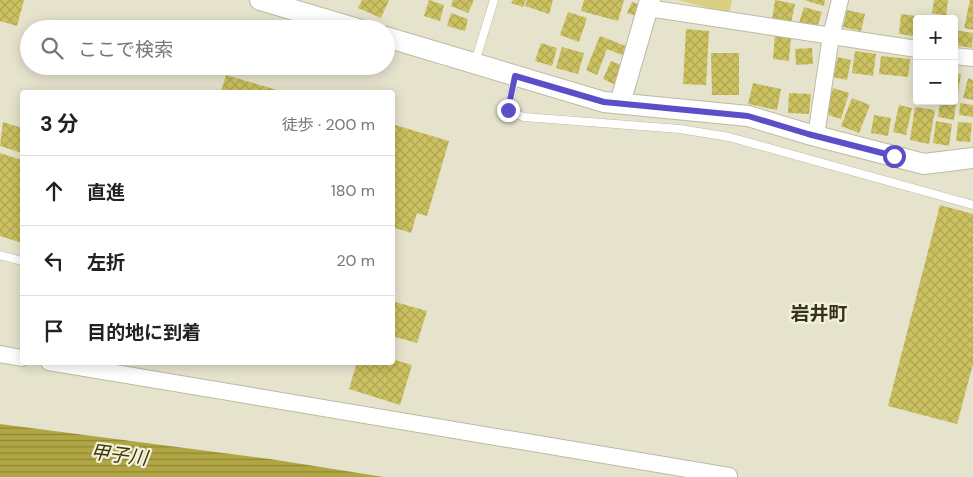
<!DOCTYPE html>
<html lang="ja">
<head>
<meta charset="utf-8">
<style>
	:root { --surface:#fff; --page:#f6f6f6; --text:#222; --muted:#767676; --line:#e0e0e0 }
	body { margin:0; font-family:"DM Sans","Noto Sans JP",sans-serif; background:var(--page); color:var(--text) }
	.controls { position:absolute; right:15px; top:15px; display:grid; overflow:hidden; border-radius:5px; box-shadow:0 2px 12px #0003 }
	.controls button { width:45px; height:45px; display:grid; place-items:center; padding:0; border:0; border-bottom:1px solid var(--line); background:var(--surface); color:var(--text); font:25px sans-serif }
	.stop { position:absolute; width:15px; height:15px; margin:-11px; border:4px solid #5c4ec7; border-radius:50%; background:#fff }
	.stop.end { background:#5c4ec7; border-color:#fff; box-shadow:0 1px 5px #0008 }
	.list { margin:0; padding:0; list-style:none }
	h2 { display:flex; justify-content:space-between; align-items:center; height:65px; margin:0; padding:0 20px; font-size:21px }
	h2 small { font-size:16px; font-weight:400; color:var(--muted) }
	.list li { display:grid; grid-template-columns:32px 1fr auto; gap:15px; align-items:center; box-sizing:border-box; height:70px; padding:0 20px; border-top:1px solid var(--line) }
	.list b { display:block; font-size:19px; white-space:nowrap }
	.list em { font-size:16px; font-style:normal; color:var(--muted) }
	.icon { flex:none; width:28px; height:28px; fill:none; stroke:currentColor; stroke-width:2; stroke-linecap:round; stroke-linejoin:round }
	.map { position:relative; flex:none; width:973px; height:477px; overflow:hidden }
	.search { position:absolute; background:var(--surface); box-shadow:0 2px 12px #0003; left:20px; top:20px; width:375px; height:55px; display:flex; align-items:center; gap:12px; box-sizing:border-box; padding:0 18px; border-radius:28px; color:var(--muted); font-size:19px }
	.panel { position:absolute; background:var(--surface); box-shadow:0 2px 12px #0003; left:20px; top:90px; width:375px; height:275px; border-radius:5px }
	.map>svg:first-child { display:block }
	.green { fill:#d9d082 }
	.water { fill:url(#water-rules) }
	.building { fill:url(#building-cross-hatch) }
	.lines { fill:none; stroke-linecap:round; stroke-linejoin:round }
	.service-casing { stroke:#bcbaa4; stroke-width:9 }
	.minor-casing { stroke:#bcbaa4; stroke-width:18 }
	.tertiary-casing { stroke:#bcbaa4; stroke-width:22 }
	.service { stroke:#fff; stroke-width:8 }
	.minor { stroke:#fff; stroke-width:16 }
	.tertiary { stroke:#fff; stroke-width:20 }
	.route { stroke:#5c4ec7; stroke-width:6 }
	.labels { text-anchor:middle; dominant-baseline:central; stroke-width:4.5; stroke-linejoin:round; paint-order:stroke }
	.neighbourhood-label { font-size:19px; font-weight:bold; fill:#34321f; stroke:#f3f1d9 }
	.water-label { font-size:19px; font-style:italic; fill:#3c370d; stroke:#f3f1d9 }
</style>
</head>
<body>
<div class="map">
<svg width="973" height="477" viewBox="0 0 973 477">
	<defs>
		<pattern id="water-rules" width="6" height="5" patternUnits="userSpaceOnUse" patternTransform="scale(1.25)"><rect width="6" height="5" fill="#b1a644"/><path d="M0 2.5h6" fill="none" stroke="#908738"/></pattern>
		<pattern id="building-cross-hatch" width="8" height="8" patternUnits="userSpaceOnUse" patternTransform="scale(1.25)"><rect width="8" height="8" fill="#ccc160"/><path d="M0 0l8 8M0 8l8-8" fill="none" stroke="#afa653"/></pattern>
	</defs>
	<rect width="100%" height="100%" fill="#e5e3cc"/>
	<path class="green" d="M678 0H732L729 14Z"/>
	<path class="water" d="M0 424 270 459 384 477H0Z"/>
	<path class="building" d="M0 0H24L17 26 0 21Z
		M362 0H389L381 18 358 8Z
		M429 0 444 5 440 21 424 16Z
		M453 0H474L468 13 451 6Z
		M513 0H526L523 7 511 3Z
		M527 0H553L549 14 525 6Z
		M584 0H624L618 21 581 11Z
		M775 0 795 4 791 23 772 20Z
		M804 0H825L824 6Z
		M934 0H948L946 16 932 13Z
		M970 0H973V30L964 28Z
		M632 2 643 6 639 17 627 13Z
		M804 7 822 12 817 28 799 23Z
		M847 10 865 14 861 31 843 27Z
		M568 12 587 18 579 42 560 35Z
		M451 13 468 19 465 31 447 26Z
		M901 14 916 16 913 36 899 34Z
		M686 29 709 31 706 85 683 84Z
		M954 30 973 33 972 48 954 45Z
		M775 34 791 36 789 61 773 59Z
		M600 36 631 48 627 57 607 49 597 75 586 70Z
		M541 43 557 48 552 66 535 61Z
		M562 47 584 53 578 74 556 68Z
		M812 48 813 64 796 65 795 49Z
		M855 51 876 54 873 76 852 73Z
		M711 53H739V95H712Z
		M881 56 910 59 908 77 879 74Z
		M838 57 851 60 847 80 833 77Z
		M611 61 626 67 618 86 603 79Z
		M954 73 961 74 957 99H954Z
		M226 75 284 92H221Z
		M968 78 973 80V100L963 98Z
		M753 83 781 89 777 110 748 104Z
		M833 88 849 93 841 119 825 114Z
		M789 93 811 94 809 114 788 113Z
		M852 98 870 105 859 133 841 126Z
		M940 101 956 103 954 120 938 117Z
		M960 103 973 105V117L959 115Z
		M899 105 912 108 906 135 893 132Z
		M915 107 935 110 929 144 910 140Z
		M874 115 891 118 888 136 871 133Z
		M936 121 952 124 949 146 933 143Z
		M3 122 22 128V153L0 146Z
		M958 122 972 123 970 142 956 141Z
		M392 124 449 141 427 216 417 213 411 233 392 227Z
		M0 153 22 160V243L0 236Z
		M940 205 973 214V364L957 424 888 406Z
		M392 301 427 311 417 343 392 336Z
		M392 359 412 365 400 405 349 389 357 362H392Z"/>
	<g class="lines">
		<defs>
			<path id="service" d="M475 62 494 0
				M515 76 508 111 524 117 680 129 729 137 973 205
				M0 255 22 261"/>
			<path id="minor" d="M648 8 917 49
				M954 56 973 58
				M816 136 831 36 840 0
				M0 354 22 358
				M49 362 729 476"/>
			<path id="tertiary" d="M260 0 358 29
				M386 37 604 102 748 116 808 134 924 164 973 158
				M620 103 650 0"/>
		</defs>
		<use href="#service" class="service-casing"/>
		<use href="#minor" class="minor-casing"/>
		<use href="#tertiary" class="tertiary-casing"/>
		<use href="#service" class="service"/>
		<use href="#minor" class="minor"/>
		<use href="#tertiary" class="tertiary"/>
	</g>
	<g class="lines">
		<path class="route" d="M508 110 515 76 604 102 748 116 808 134 894 156"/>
	</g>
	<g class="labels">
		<g class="neighbourhood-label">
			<text x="819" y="313">岩井町</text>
		</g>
		<g class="water-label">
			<text transform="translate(119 455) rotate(7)">甲子川</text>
		</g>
	</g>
</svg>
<div class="controls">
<button>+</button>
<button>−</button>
</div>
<div class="stop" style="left:894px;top:156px"></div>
<div class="stop end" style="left:508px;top:110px"></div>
<div class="search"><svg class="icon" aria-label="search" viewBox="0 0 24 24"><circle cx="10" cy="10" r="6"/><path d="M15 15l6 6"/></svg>ここで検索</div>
<section class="panel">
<h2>3 分<small>徒歩 · 200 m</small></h2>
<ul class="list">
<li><svg class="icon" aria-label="ahead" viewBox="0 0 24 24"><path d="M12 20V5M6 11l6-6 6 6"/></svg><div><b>直進</b></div><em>180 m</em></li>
<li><svg class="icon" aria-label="left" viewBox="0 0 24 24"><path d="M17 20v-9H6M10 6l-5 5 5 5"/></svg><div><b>左折</b></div><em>20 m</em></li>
<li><svg class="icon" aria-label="arrive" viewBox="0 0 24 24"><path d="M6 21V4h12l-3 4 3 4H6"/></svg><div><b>目的地に到着</b></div></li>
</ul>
</section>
</div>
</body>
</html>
